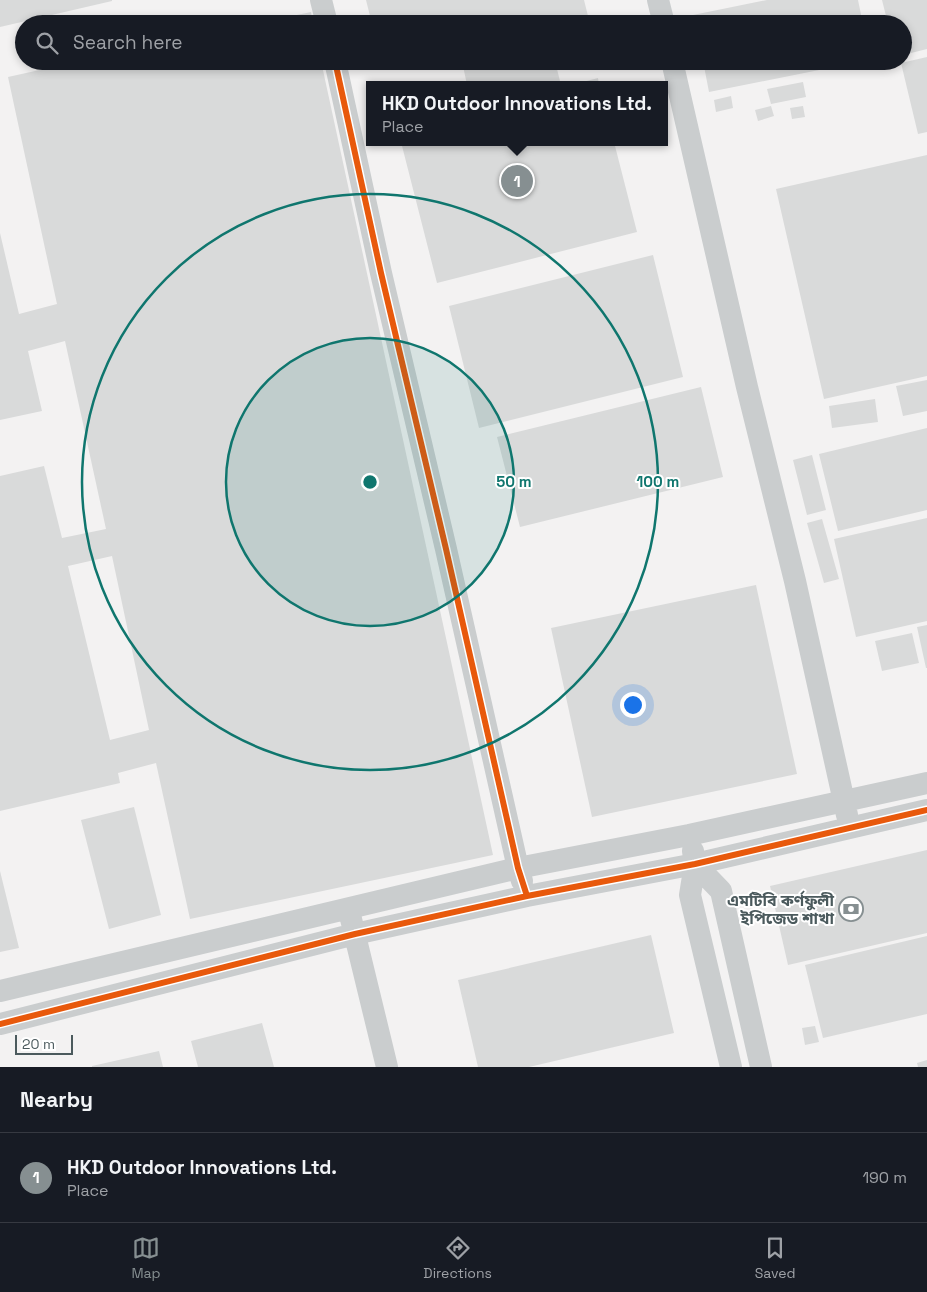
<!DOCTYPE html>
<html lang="en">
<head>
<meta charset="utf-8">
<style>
	:root { --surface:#171b24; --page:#20242c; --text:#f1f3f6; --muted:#9ea1a6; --line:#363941; --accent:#868f91 }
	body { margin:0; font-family:"Space Grotesk","Noto Sans Bengali",sans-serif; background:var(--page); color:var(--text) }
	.scale { position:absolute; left:15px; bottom:12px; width:58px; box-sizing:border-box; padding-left:5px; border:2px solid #4b5a5d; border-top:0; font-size:14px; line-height:18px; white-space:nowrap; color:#4b5a5d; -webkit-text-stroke:4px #fff; paint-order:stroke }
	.you { position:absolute; left:632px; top:704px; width:18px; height:18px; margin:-12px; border:4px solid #fff; border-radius:50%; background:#1a73e8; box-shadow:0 0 0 8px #1a73e833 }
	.badge { display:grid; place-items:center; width:32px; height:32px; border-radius:50%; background:var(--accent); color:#fff; font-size:16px; font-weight:700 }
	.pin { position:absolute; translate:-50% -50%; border:2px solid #fff; box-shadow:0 1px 5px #0006 }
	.popup { position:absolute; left:366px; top:81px; width:302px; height:65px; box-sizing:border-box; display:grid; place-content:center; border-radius:0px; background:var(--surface); filter:drop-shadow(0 1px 4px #0005); font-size:16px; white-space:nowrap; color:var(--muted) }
	.popup b { font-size:19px; color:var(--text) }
	.popup::after { content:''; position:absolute; left:50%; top:100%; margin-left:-10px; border:10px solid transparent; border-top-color:var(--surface) }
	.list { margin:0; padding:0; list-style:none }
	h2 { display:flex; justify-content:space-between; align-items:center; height:65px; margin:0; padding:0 20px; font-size:21px }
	h2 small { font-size:16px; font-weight:400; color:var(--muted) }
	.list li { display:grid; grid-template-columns:32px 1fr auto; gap:15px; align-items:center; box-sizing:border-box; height:90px; padding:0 20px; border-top:1px solid var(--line) }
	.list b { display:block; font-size:19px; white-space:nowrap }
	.list p { margin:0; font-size:16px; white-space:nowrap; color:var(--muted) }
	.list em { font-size:16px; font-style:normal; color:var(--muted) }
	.icon { flex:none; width:28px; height:28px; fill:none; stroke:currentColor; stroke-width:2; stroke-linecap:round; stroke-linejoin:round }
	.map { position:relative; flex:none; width:927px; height:1067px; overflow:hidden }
	.search { position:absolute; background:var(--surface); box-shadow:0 2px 8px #0003; left:15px; right:15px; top:15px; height:55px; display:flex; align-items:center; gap:12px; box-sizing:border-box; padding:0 18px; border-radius:28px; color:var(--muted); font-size:19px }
	.sheet { height:155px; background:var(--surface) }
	nav { display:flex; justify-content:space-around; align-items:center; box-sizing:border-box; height:70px; border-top:1px solid var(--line); background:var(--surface); font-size:14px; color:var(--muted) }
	nav a { display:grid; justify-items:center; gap:2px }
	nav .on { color:var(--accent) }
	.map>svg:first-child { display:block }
	.building { fill:#d9dada; fill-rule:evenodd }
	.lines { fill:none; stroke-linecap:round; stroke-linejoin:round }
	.minor { stroke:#cacdce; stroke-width:22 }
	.cycleway-casing { stroke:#fff; stroke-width:9 }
	.cycleway { stroke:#e8590c; stroke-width:6 }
	.ring { fill:none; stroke:#0f766e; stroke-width:2.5 }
	.labels { text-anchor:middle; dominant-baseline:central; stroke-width:4; stroke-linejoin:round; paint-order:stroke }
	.poi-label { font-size:16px; font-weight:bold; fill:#4b5a5d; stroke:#fff; text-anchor:end }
	.centre { fill:#0f766e; stroke:#fff; stroke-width:2.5 }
	.ring-label { font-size:15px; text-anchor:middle; font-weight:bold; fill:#0f766e; stroke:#fff; stroke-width:4; stroke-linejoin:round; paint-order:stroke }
</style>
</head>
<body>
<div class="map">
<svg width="927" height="1067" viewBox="0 0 927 1067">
	<rect width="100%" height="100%" fill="#f3f2f2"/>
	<path class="building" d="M0 0H112V1L0 27Z
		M366 0H584L588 16 556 24H372Z
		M767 0H858L863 24H695L693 15Z
		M882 0H927V49L903 55V24H888Z
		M311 12 313 24H260L259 23Z
		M927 57V132L918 134 901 63Z
		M80 61H321L493 855 190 919 156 763 118 773 120 783 0 811V476L44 466 62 538 106 529 65 341 28 351 42 411 0 420V233L19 314 57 304 8 77ZM112 556 149 730 110 740 68 566Z
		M382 61H402V62L383 67Z
		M462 61H555L561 85H467Z
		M703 61H859V62L709 92Z
		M598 78 599 85H575V84Z
		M803 82 806 97 771 104 767 89Z
		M731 96 733 108 716 112 714 100Z
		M771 106 774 116 758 121 755 110Z
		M803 106 805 117 792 119 790 108Z
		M401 142H614L637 232 437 283Z
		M927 155V376L824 399 776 189Z
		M653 255 683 377 479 428 449 306Z
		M927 380V411L903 416 896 386Z
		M701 387 723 477 520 527 497 437Z
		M875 399 878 422 832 428 829 406Z
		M927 428V510L838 531 819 454Z
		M812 455 826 510 807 515 793 460Z
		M927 518V621L856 637 834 539Z
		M822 519 839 579 824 583 807 523Z
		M756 585 797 774 592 817 551 628Z
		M927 625V668H926L917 627Z
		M912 633 919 663 882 671 875 641Z
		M134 807 161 915 109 929 81 820Z
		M927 850V933L788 965 770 886Z
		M0 871 19 948 0 952Z
		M651 935 674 1033 529 1067H478L458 980Z
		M927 936V1014L823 1038 805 965Z
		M262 1023 274 1067H198L191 1041Z
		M815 1026 819 1042 805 1045 802 1028Z
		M159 1051 163 1067H92V1066Z
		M927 1060V1067H918L917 1063Z"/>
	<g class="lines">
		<path class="minor" d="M321 0 327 24
			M658 0 664 24
			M335 61 381 273 446 549 518 868 522 881
			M672 61 747 387 795 581 847 815
			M693 851 695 864 690 895 731 1067
			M695 864 721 891 761 1067
			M351 919 387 1067
			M0 991 518 868 689 835 927 783
			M0 1024 355 934 527 896 695 864 927 810"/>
		<defs>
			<path id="cycleway" d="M335 61 381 273 446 549 518 868 527 896
				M0 1024 355 934 527 896 695 864 927 810"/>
		</defs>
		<use href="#cycleway" class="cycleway-casing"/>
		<use href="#cycleway" class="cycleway"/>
	</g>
	<circle cx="370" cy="482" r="144" fill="#0f766e" fill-opacity=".12"/>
	<g class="ring">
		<circle cx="370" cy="482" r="144"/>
		<circle cx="370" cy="482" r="288"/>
	</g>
	<defs>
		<symbol id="bank-ring" viewBox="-11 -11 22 22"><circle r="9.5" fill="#fff" stroke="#868f91" stroke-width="1.5"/><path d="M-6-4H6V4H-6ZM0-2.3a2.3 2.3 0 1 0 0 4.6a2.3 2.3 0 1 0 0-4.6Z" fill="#868f91"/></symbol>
	</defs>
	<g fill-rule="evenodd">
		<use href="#bank-ring" x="837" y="895" width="28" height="28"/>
	</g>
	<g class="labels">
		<g class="poi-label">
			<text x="834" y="900">এমটিবি কর্ণফুলী<tspan x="834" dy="18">ইপিজেড শাখা</tspan></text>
		</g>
	</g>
	<circle cx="370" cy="482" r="8" class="centre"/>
	<g class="ring-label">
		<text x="514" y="487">50 m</text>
		<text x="658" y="487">100 m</text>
	</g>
</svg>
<div class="scale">20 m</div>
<div class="you"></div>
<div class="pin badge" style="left:517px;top:181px">1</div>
<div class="popup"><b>HKD Outdoor Innovations Ltd.</b>Place</div>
<div class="search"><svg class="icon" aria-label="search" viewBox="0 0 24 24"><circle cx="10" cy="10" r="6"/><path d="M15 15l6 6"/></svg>Search here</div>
</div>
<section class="sheet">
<h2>Nearby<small></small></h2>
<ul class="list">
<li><span class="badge">1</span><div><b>HKD Outdoor Innovations Ltd.</b><p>Place</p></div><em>190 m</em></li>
</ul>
</section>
<nav>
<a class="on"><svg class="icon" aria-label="map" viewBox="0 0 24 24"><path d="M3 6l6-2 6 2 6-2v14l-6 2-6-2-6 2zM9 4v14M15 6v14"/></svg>Map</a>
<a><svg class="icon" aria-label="directions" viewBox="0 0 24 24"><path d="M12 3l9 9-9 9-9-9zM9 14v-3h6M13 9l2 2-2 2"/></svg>Directions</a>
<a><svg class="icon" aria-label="saved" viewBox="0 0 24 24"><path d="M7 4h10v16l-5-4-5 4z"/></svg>Saved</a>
</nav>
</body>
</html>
